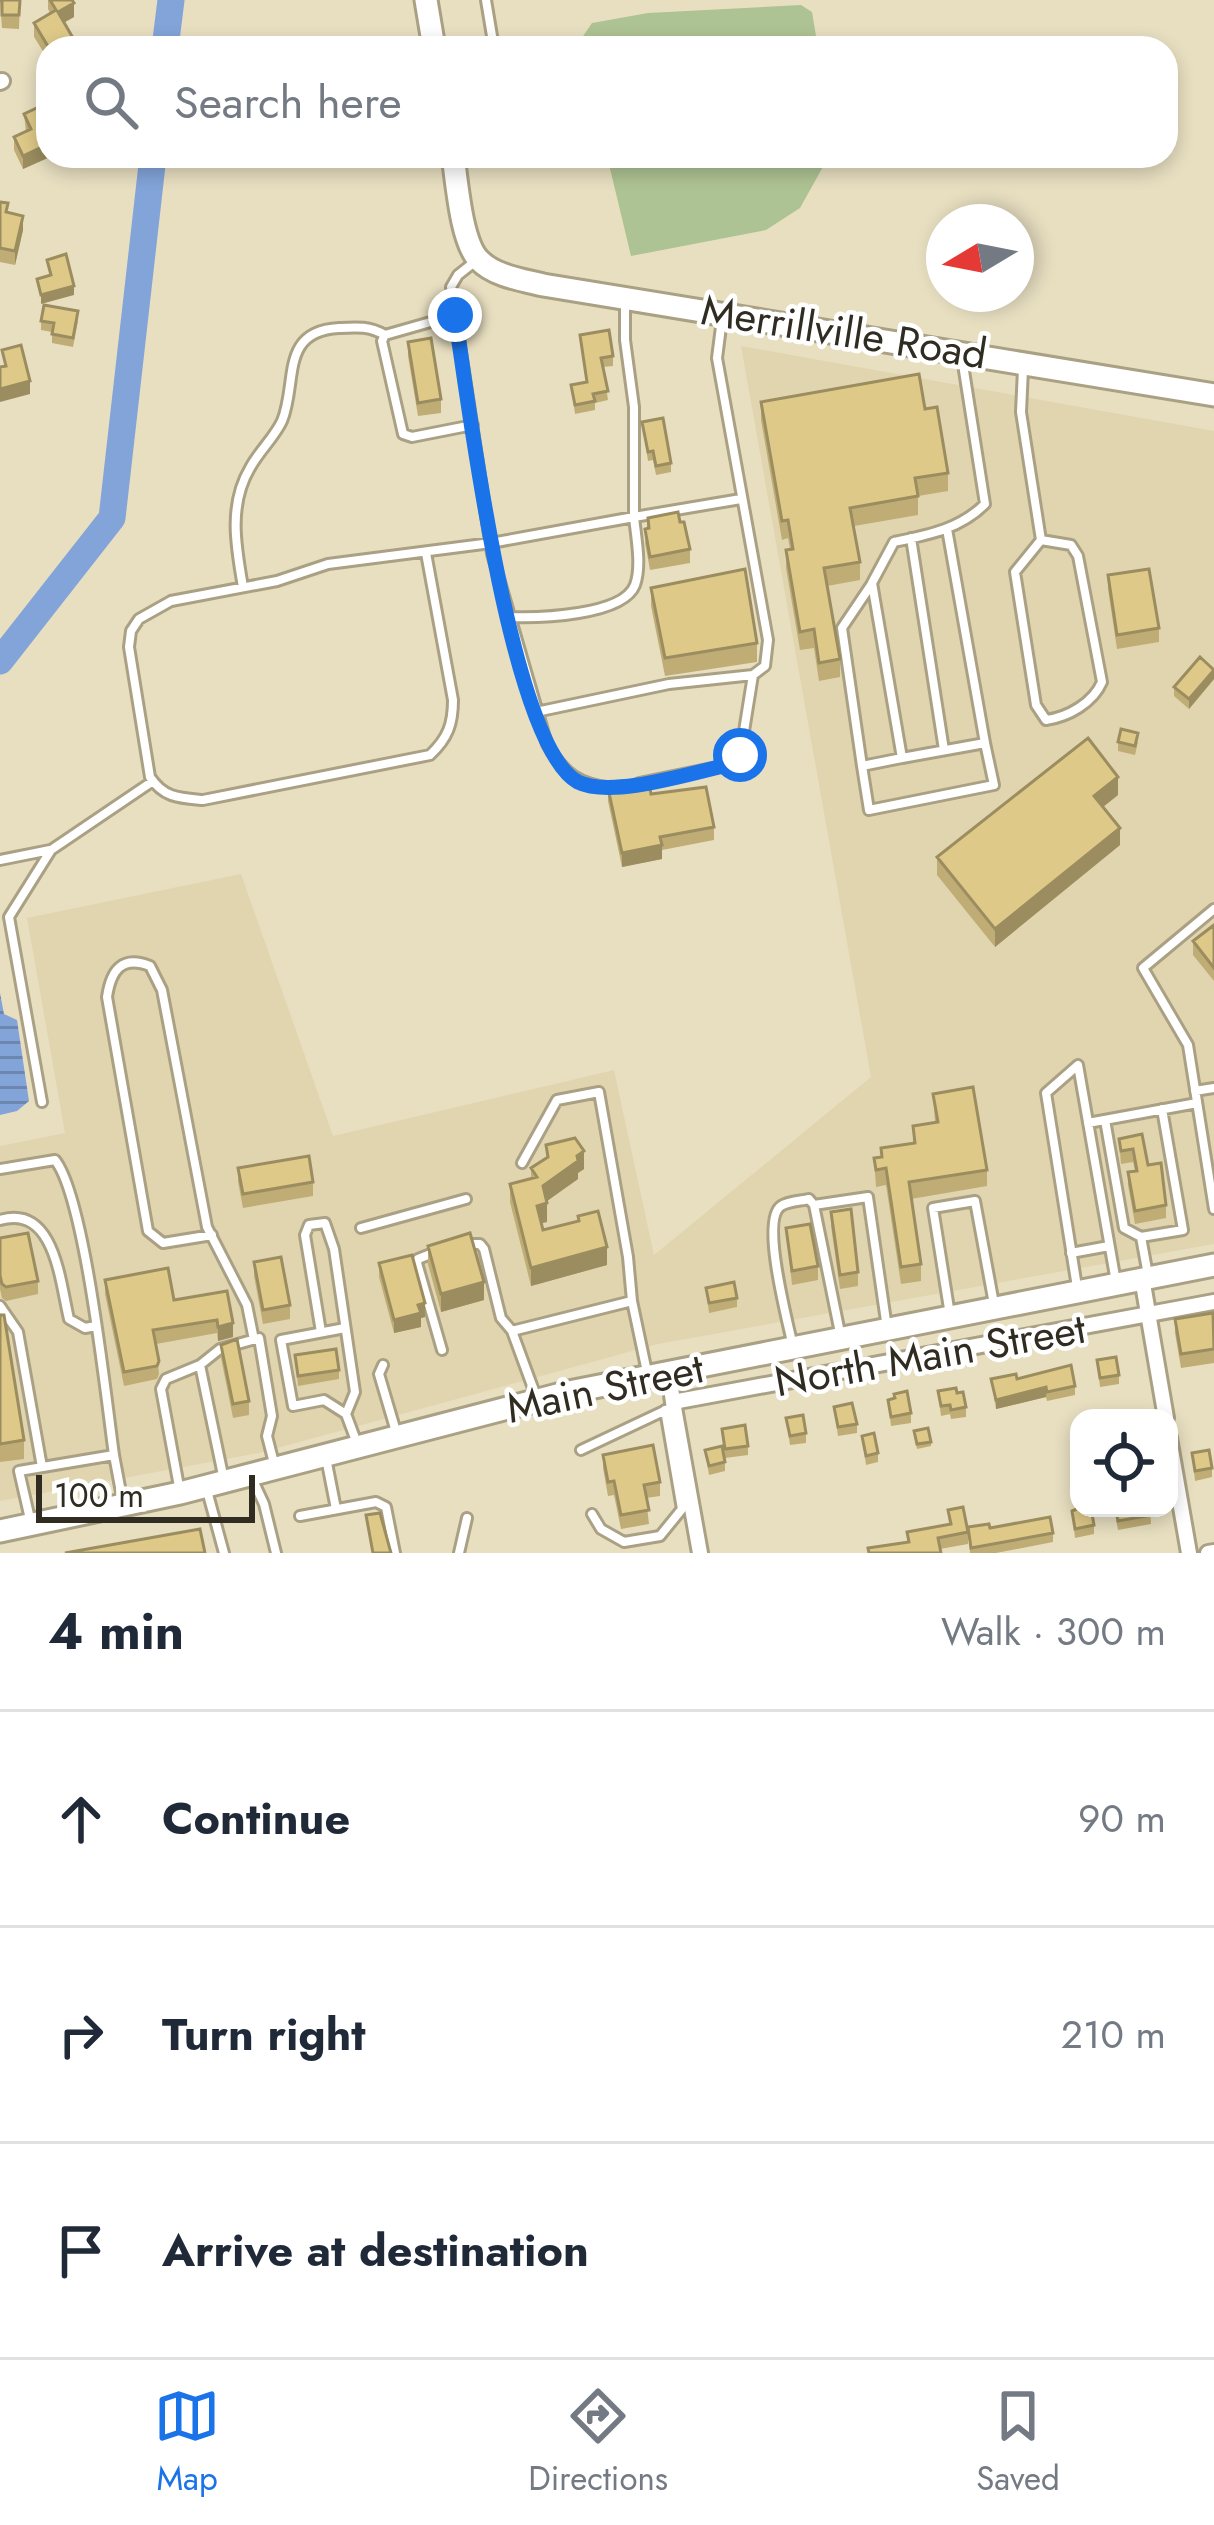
<!DOCTYPE html>
<html lang="en">
<head>
<meta charset="utf-8">
<style>
	:root { --surface:#fff; --page:#f6f6f7; --text:#1f2937; --muted:#747a83; --line:#e0e1e3; --accent:#1a73e8 }
	body { margin:0; font-family:Jost,sans-serif; background:var(--page); color:var(--text) }
	.controls { position:absolute; right:36px; bottom:36px; display:grid; overflow:hidden; border-radius:24px; box-shadow:0 6px 18px #0003 }
	.controls button { width:108px; height:108px; display:grid; place-items:center; padding:0; border:0; border-bottom:3px solid var(--line); background:var(--surface); color:var(--text); font:60px sans-serif }
	.compass { position:absolute; left:926px; top:204px; width:108px; height:108px; border-radius:50%; background:var(--surface); box-shadow:0 6px 18px #0003; rotate:260deg }
	.scale { position:absolute; left:36px; bottom:30px; width:219px; box-sizing:border-box; padding-left:12px; border:6px solid #302c21; border-top:0; font-size:33px; line-height:42px; white-space:nowrap; color:#302c21; -webkit-text-stroke:9px #fff; paint-order:stroke }
	.stop { position:absolute; width:36px; height:36px; margin:-27px; border:9px solid #1a73e8; border-radius:50%; background:#fff }
	.stop.end { background:#1a73e8; border-color:#fff; box-shadow:0 3px 12px #0008 }
	.list { margin:0; padding:0; list-style:none }
	h2 { display:flex; justify-content:space-between; align-items:center; height:156px; margin:0; padding:0 48px; font-size:51px }
	h2 small { font-size:39px; font-weight:400; color:var(--muted) }
	.list li { display:grid; grid-template-columns:78px 1fr auto; gap:36px; align-items:center; box-sizing:border-box; height:216px; padding:0 48px; border-top:3px solid var(--line) }
	.list b { display:block; font-size:45px; white-space:nowrap }
	.list em { font-size:39px; font-style:normal; color:var(--muted) }
	.icon { flex:none; width:66px; height:66px; fill:none; stroke:currentColor; stroke-width:2; stroke-linecap:round; stroke-linejoin:round }
	.map { position:relative; flex:none; width:1214px; height:1553px; overflow:hidden }
	.search { position:absolute; background:var(--surface); box-shadow:0 6px 18px #0003; left:36px; right:36px; top:36px; height:132px; display:flex; align-items:center; gap:30px; box-sizing:border-box; padding:0 42px; border-radius:36px; color:var(--muted); font-size:45px }
	.sheet { height:804px; background:var(--surface) }
	nav { display:flex; justify-content:space-around; align-items:center; box-sizing:border-box; height:168px; border-top:3px solid var(--line); background:var(--surface); font-size:33px; color:var(--muted) }
	nav a { display:grid; justify-items:center; gap:6px }
	nav .on { color:var(--accent) }
	.map>svg:first-child { display:block }
	.built { fill:#e1d5af }
	.green { fill:#aec393 }
	.water { fill:url(#water-rules) }
	.lines { fill:none; stroke-linecap:round; stroke-linejoin:round }
	.river { stroke:#83a4d9; stroke-width:27 }
	.lane-casing { stroke:#aaa084; stroke-width:14 }
	.street-casing { stroke:#aaa084; stroke-width:20 }
	.secondary-casing { stroke:#aaa084; stroke-width:27 }
	.lane { stroke:#fff; stroke-width:8 }
	.street { stroke:#fff; stroke-width:14 }
	.secondary { stroke:#fff; stroke-width:21 }
	.wall { fill:#bfad75 }
	.shaded-wall { fill:#9b8d5f }
	.building { fill:#dec988; stroke:#9b8d5f; stroke-width:3 }
	.route { stroke:#1a73e8; stroke-width:15 }
	.labels { text-anchor:middle; dominant-baseline:central; stroke-width:9; stroke-linejoin:round; paint-order:stroke }
	.street-label { font-size:42px; fill:#302c21; stroke:#fff }
</style>
</head>
<body>
<div class="map">
<svg width="1214" height="1553" viewBox="0 0 1214 1553">
	<defs>
		<pattern id="water-rules" width="6" height="5" patternUnits="userSpaceOnUse" patternTransform="scale(3)"><rect width="6" height="5" fill="#83a4d9"/><path d="M0 2.5h6" fill="none" stroke="#6c86b0"/></pattern>
	</defs>
	<rect width="100%" height="100%" fill="#e8dfc1"/>
	<path class="built" d="M741 346 1214 431V1244L658 1344 259 1453 0 1501V1146L65 1133 27 918 241 874 333 1136 614 1070 654 1255 871 1077Z"/>
	<path class="green" d="M801 5 812 12 818 48H581L579 42 592 23 648 13Z
		M607 156H829L800 208 766 230 631 256Z"/>
	<path class="water" d="M0 993 4 1014 17 1020 29 1101 17 1111 0 1115Z"/>
	<g class="lines">
		<path class="river" d="M165 48 171 0
			M0 661 112 518 153 156"/>
		<defs>
			<path id="lane" d="M486 0 494 48
				M477 260 458 275 451 287 492 554 547 744C564 774 579 784 612 788
				M455 315 385 335 382 341 403 434 412 437 473 425
				M1023 369 1021 412 1041 540 1015 572 1036 705 1046 720C1068 717 1093 703 1102 682L1078 556 1071 545 1041 540
				M947 529 985 743 902 758 872 583 894 542C928 535 960 529 985 504L962 358
				M911 538 944 750
				M426 553 453 700C453 724 448 738 430 755L203 800C179 798 164 798 150 777L129 647 131 631 139 619 171 601 277 581 328 564 491 543 634 517V407L625 340V299
				M871 585 842 628 862 766 902 758
				M243 587C236 547 228 505 250 468 259 451 274 438 282 421 298 383 279 331 339 328 357 327 369 326 385 335
				M509 617C538 618 623 616 635 585 642 566 636 537 634 517L741 499
				M536 712 669 684 753 675
				M862 766 869 810 994 785 985 743
				M639 783 732 764 740 756 753 675 765 666 768 640 717 358 722 319
				M0 860 50 850
				M1214 909 1143 968 1188 1045 1214 1209
				M1195 1091 1214 1088
				M42 1102 9 917 51 850 153 781
				M1105 1120 1124 1228 1141 1237
				M1088 1123 1197 1103
				M522 1163 557 1100 599 1092 628 1257 632 1301
				M0 1169 55 1160C85 1197 106 1398 114 1455
				M814 1205 840 1333
				M0 1220C55 1204 60 1282 69 1319L85 1328 96 1326
				M361 1228 466 1199
				M212 1235 163 1243 148 1231 107 997C111 970 122 955 150 966L162 990 207 1227 247 1305 254 1340
				M464 1244H480L484 1249 501 1318 512 1331 537 1399
				M438 1251 418 1259 417 1263 442 1350
				M1071 1253 1109 1246
				M1148 1275 1141 1237 1183 1230 1162 1109
				M1077 1287 1046 1093 1078 1065 1116 1282
				M0 1306 18 1332 42 1467
				M950 1315 933 1208 975 1201 994 1304
				M345 1328 281 1340 293 1406 324 1400 346 1414 358 1446
				M512 1331 632 1301 647 1372
				M321 1332 305 1235 309 1225 325 1223 334 1249 355 1392 346 1414
				M793 1347C788 1322 760 1220 781 1206 788 1201 801 1201 809 1199L814 1205 868 1197 887 1328
				M200 1365 224 1480
				M383 1365 379 1374 397 1435
				M581 1450 668 1409
				M326 1458 336 1509
				M251 1476 264 1504 276 1553
				M206 1487 224 1553
				M180 1492 161 1389 166 1379 200 1365 220 1349 259 1338 272 1416 267 1436 275 1467
				M592 1514 601 1529 624 1542 660 1536 682 1509 665 1410
				M300 1516 376 1502 386 1507 395 1553
				M30 1519 19 1471 114 1455 123 1503
				M459 1553 467 1518"/>
			<path id="street" d="M0 82 2 81
				M1142 1278 1166 1418
				M669 1374 673 1402 1214 1302
				M673 1402 700 1553
				M1169 1438 1189 1553
				M1208 1553 1214 1552"/>
			<path id="secondary" d="M426 0 434 48
				M453 156C457 182 461 242 479 260 494 276 523 280 543 285L1214 395
				M0 1531 180 1493 569 1392 1214 1265"/>
		</defs>
		<use href="#lane" class="lane-casing"/>
		<use href="#street" class="street-casing"/>
		<use href="#secondary" class="secondary-casing"/>
		<use href="#lane" class="lane"/>
		<use href="#street" class="street"/>
		<use href="#secondary" class="secondary"/>
	</g>
	<path class="wall" d="M0 0H20L19 29 2 28Z
		M48 0H72L74 17 64 22 73 48H48V59L34 37V23L50 13 48 9Z
		M24 114 48 156H52L23 169 14 150V137L26 131Z
		M0 202 23 230 15 265 0 262Z
		M41 321H78L73 347 52 343V332L41 330Z
		M580 335 613 356V366L603 367 608 400 595 403V410L575 414 571 385 586 382Z
		M408 342 441 399V413L418 416 408 356Z
		M761 402 925 409 948 473V491L918 496V515L854 526 860 562V580L827 586 840 659V677L819 681 814 648 800 650 786 568V550L790 549 788 538 782 540 761 420Z
		M642 422 671 463V472L656 475 653 460 648 461Z
		M648 518 680 522 690 549V563L650 570 645 543Z
		M1108 575 1159 628V642L1117 649 1108 589Z
		M651 588 757 643V662L665 676 651 606Z
		M1214 669V679L1189 709 1174 696V687Z
		M1118 742H1138L1135 755 1118 751Z
		M608 788 651 794 714 827V840L662 850V859L622 867 608 801Z
		M1118 795 1103 807 1120 845 995 947 937 875V857Z
		M1214 925V981L1193 955V941Z
		M933 1094 987 1170V1186L911 1199 921 1264V1281L901 1284 886 1185 876 1187 874 1158 881 1157V1148L913 1143V1126L935 1122Z
		M1142 1134 1148 1165 1166 1205V1218L1135 1224 1128 1185V1172L1135 1171 1133 1162 1121 1164 1119 1139Z
		M546 1145 584 1169 578 1173V1179L546 1201 547 1222 541 1223 543 1230 578 1221V1216L607 1265 531 1286 510 1202V1184L531 1179V1168L546 1159Z
		M238 1168 313 1182V1196L243 1208 238 1182Z
		M831 1212 858 1272V1286L840 1289 831 1226Z
		M786 1228 818 1266V1280L792 1285Z
		M0 1238 38 1281V1294L6 1301 2 1298 0 1289Z
		M428 1246 484 1300 441 1312 428 1264Z
		M254 1262 290 1305V1319L263 1324 254 1276Z
		M379 1263 425 1317 421 1318V1327L394 1333 379 1277Z
		M105 1280 174 1300 227 1291 233 1337 218 1341 217 1333 156 1344 159 1374 157 1379 124 1386 105 1294Z
		M706 1288 737 1298V1307L709 1313Z
		M0 1315 24 1440V1459L0 1462Z
		M1175 1319 1214 1320V1363L1181 1368 1175 1333Z
		M221 1345 249 1401V1415L233 1418 221 1358Z
		M295 1355 339 1370V1379L298 1386Z
		M1097 1360 1119 1375V1384L1100 1387Z
		M991 1379H1017L1075 1386V1395L1047 1401 1046 1397 996 1409Z
		M938 1391 957 1393 966 1407V1417L951 1419 950 1414 941 1416Z
		M888 1400 911 1413V1423L891 1426Z
		M834 1407 857 1424V1433L838 1436Z
		M786 1418 806 1433V1443L790 1445Z
		M722 1429 748 1446V1455L725 1458Z
		M914 1435 931 1442V1446L917 1449Z
		M862 1436 878 1453V1462L866 1465Z
		M705 1450 725 1462V1471L709 1475Z
		M1192 1453 1212 1468V1477L1195 1481Z
		M603 1455 660 1482V1496L646 1498 649 1524 621 1529 614 1495 608 1496 603 1468Z
		M1078 1501 1094 1525V1534L1075 1538 1072 1511 1078 1509Z
		M1114 1508H1150L1151 1524 1118 1530Z
		M948 1510 968 1532V1544L940 1549 907 1542V1532L949 1524Z
		M968 1527 1053 1533V1542L996 1553H970Z"/>
	<path class="shaded-wall" d="M74 3V17L58 26V12Z
		M73 38V48H56Z
		M48 144V156H52L23 169V156Z
		M23 216V230L15 265V251Z
		M74 286V295L41 304V295Z
		M30 381V394L0 402V389Z
		M1214 670V679L1189 709V699Z
		M1118 777V795L1094 814V796Z
		M1120 828V845L995 947V929Z
		M662 845V859L622 867V853Z
		M584 1151V1169L578 1173V1179L543 1204V1186Z
		M547 1203V1222L537 1224V1206Z
		M607 1247V1265L531 1286V1268Z
		M484 1282V1300L441 1312V1294Z
		M425 1303V1317L421 1318V1327L394 1333V1320Z
		M233 1323V1337L218 1341V1327Z
		M1046 1387V1397L996 1409V1400Z"/>
	<path class="building" d="M0 0H20L19 15H2V1Z
		M50 0H72L74 3 58 12 73 38 56 48H49L34 23 56 10Z
		M39 107 48 125V144L23 156 14 137 31 129 24 114Z
		M0 202 8 203 6 212 23 216 15 251 0 248Z
		M66 254 74 286 41 295 37 279 51 275 47 260Z
		M44 305 78 311 73 338 52 334 54 323 41 321Z
		M609 330 613 356 601 358 608 391 593 394 595 401 575 405 571 385 587 382 580 335Z
		M431 338 441 399 418 403 408 342Z
		M21 345 30 381 0 389V367L6 366 2 350Z
		M919 374 925 409 937 407 948 473 915 478 918 496 850 508 860 562 824 568 840 659 819 663 814 629 800 632 786 550 793 549 788 520 782 521 761 402Z
		M663 418 671 463 656 466 653 451 648 452 642 422Z
		M678 512 680 522H684L690 549 650 557 645 529 649 528 648 518Z
		M745 569 757 643 665 658 651 588Z
		M1149 569 1159 628 1117 635 1108 575Z
		M1200 657 1214 670 1189 699 1174 687Z
		M1121 729 1138 733 1135 746 1118 742Z
		M1088 738 1118 777 1094 796 1120 828 995 929 937 857Z
		M648 779 651 794 706 787 714 827 660 837 662 845 622 853 608 788Z
		M1214 925V968L1193 941Z
		M973 1087 987 1170 909 1182 921 1264 901 1267 886 1168 876 1170 874 1158 882 1157 881 1148 915 1143 913 1126 938 1122 933 1094Z
		M1142 1134 1148 1165 1161 1163 1166 1205 1135 1211 1128 1172 1137 1171 1133 1149 1121 1151 1119 1139Z
		M575 1138 584 1151 577 1156 578 1161 543 1186 547 1203 537 1206 543 1230 579 1221 578 1216 598 1211 607 1247 531 1268 510 1184 537 1177 531 1168 548 1157 546 1145Z
		M309 1156 313 1182 243 1194 238 1168Z
		M851 1209 858 1272 840 1275 831 1212Z
		M810 1224 818 1266 792 1271 786 1228Z
		M28 1233 38 1281 6 1287 2 1284 0 1275V1238Z
		M470 1233 484 1282 441 1294 428 1246Z
		M412 1255 425 1303 418 1305 421 1313 394 1320 379 1263Z
		M281 1257 290 1305 263 1310 254 1262Z
		M168 1268 174 1300 227 1291 233 1323 218 1327 217 1320 153 1330 159 1361 157 1366 124 1372 105 1280Z
		M734 1282 737 1298 709 1303 706 1288Z
		M1213 1313 1214 1349 1181 1354 1175 1319Z
		M0 1315H4L24 1440 0 1444Z
		M237 1339 249 1401 233 1404 221 1345Z
		M336 1349 339 1370 298 1376 295 1355Z
		M1116 1357 1119 1375 1100 1378 1097 1360Z
		M1071 1365 1075 1386 1047 1392 1046 1387 996 1400 991 1379 1016 1374 1017 1379Z
		M956 1388 957 1393 963 1392 966 1407 951 1410 950 1405 941 1406 938 1391Z
		M907 1391 911 1413 891 1417 888 1400 895 1398 894 1394Z
		M852 1403 857 1424 838 1427 834 1407Z
		M803 1415 806 1433 790 1436 786 1418Z
		M745 1425 748 1446 725 1449 722 1429Z
		M928 1428 931 1442 917 1444 914 1431Z
		M874 1433 878 1453 866 1456 862 1436Z
		M653 1445 660 1482 644 1485 649 1510 621 1515 614 1481 608 1482 603 1455Z
		M722 1446 725 1462 709 1466 705 1450Z
		M1209 1450 1212 1468 1195 1471 1192 1453Z
		M963 1507 968 1532 938 1538 941 1553H869L868 1548 909 1542 907 1532 951 1524 948 1510Z
		M1079 1508H1091L1094 1525 1075 1529 1072 1511Z
		M1116 1508H1150L1151 1515 1118 1521Z
		M380 1513 391 1553H373L366 1515Z
		M1050 1517 1053 1533 971 1548 968 1527 989 1524 990 1528Z
		M200 1529 205 1553H65Z"/>
	<g class="lines">
		<path class="route" d="M455 315C468 398 510 746 578 782 612 799 694 772 732 764L740 755"/>
	</g>
	<g class="labels">
		<g class="street-label">
			<text transform="translate(844 332) rotate(9)">Merrillville Road</text>
			<text transform="translate(930 1355) rotate(-10)">North Main Street</text>
			<text transform="translate(605 1388) rotate(-12)">Main Street</text>
		</g>
	</g>
</svg>
<div class="controls">
<button><svg class="icon" aria-label="locate" viewBox="0 0 24 24"><circle cx="12" cy="12" r="6"/><path d="M12 2v4M12 18v4M2 12h4M18 12h4"/></svg></button>
</div>
<svg class="compass" viewBox="-18 -18 36 36"><path d="M0-13l5 13h-10z" fill="#e53935"/><path d="M0 13l5-13h-10z" fill="#747a83"/></svg>
<div class="scale">100 m</div>
<div class="stop" style="left:740px;top:755px"></div>
<div class="stop end" style="left:455px;top:315px"></div>
<div class="search"><svg class="icon" aria-label="search" viewBox="0 0 24 24"><circle cx="10" cy="10" r="6"/><path d="M15 15l6 6"/></svg>Search here</div>
</div>
<section class="sheet">
<h2>4 min<small>Walk · 300 m</small></h2>
<ul class="list">
<li><svg class="icon" aria-label="ahead" viewBox="0 0 24 24"><path d="M12 20V5M6 11l6-6 6 6"/></svg><div><b>Continue</b></div><em>90 m</em></li>
<li><svg class="icon" aria-label="right" viewBox="0 0 24 24"><path d="M7 20v-9h11M14 6l5 5-5 5"/></svg><div><b>Turn right</b></div><em>210 m</em></li>
<li><svg class="icon" aria-label="arrive" viewBox="0 0 24 24"><path d="M6 21V4h12l-3 4 3 4H6"/></svg><div><b>Arrive at destination</b></div></li>
</ul>
</section>
<nav>
<a class="on"><svg class="icon" aria-label="map" viewBox="0 0 24 24"><path d="M3 6l6-2 6 2 6-2v14l-6 2-6-2-6 2zM9 4v14M15 6v14"/></svg>Map</a>
<a><svg class="icon" aria-label="directions" viewBox="0 0 24 24"><path d="M12 3l9 9-9 9-9-9zM9 14v-3h6M13 9l2 2-2 2"/></svg>Directions</a>
<a><svg class="icon" aria-label="saved" viewBox="0 0 24 24"><path d="M7 4h10v16l-5-4-5 4z"/></svg>Saved</a>
</nav>
</body>
</html>
